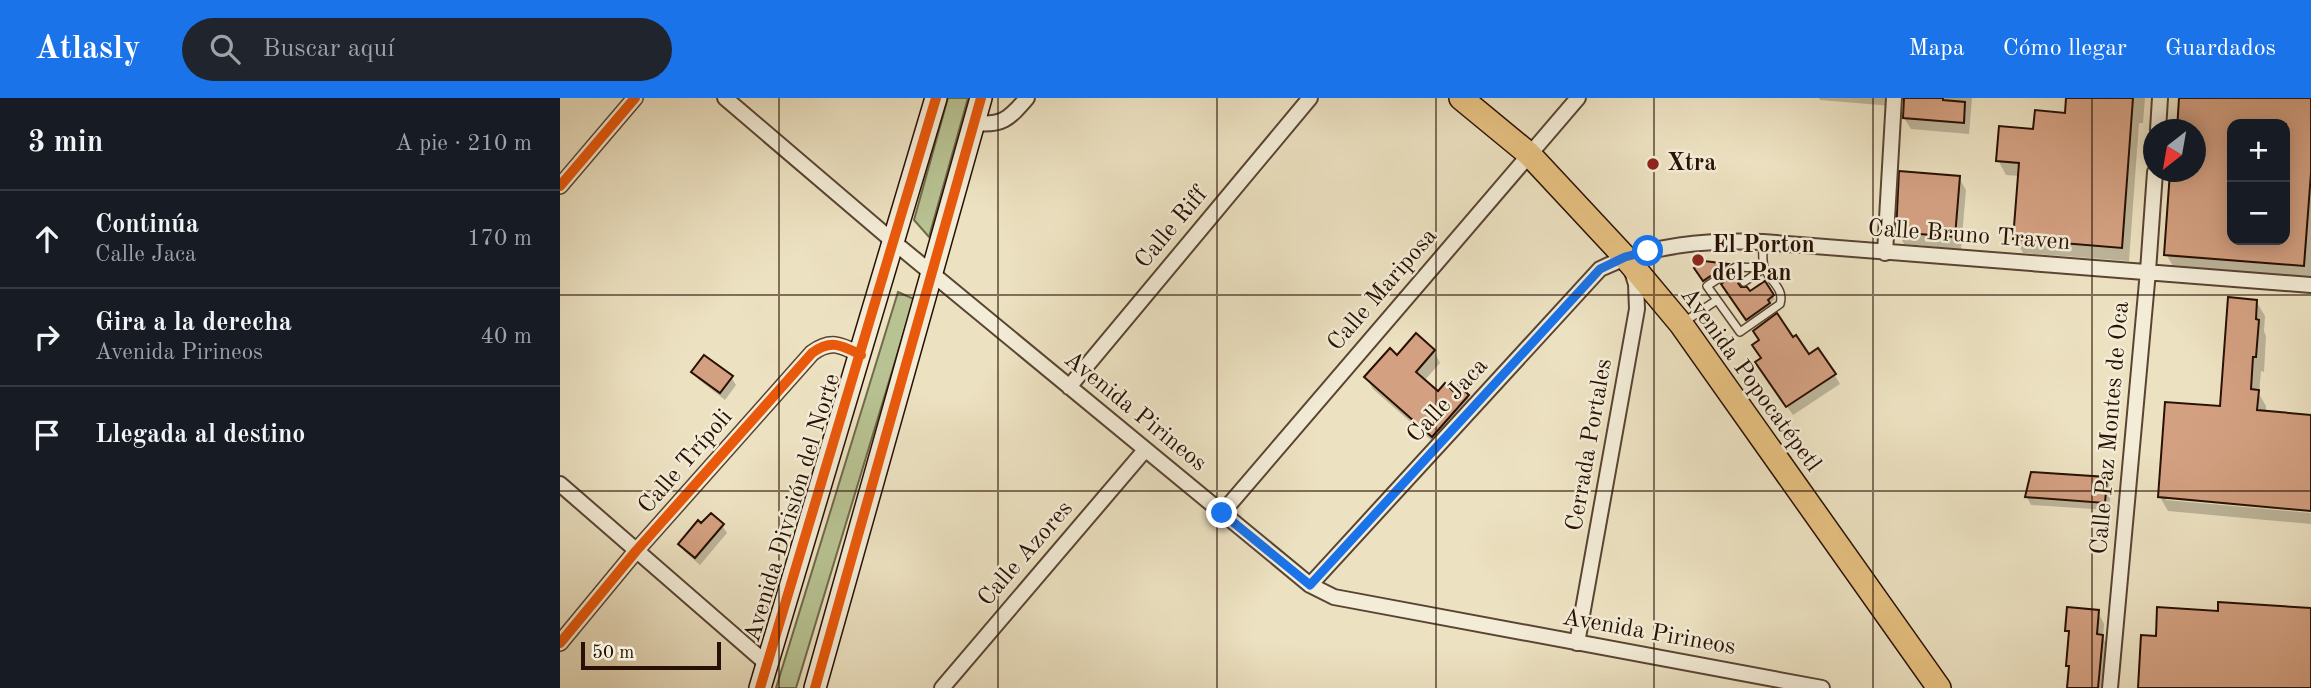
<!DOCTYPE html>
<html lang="es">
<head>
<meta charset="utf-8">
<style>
	:root { --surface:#171b24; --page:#20242c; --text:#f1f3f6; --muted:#9ea1a6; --line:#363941; --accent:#1a73e8 }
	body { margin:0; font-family:"Old Standard TT",serif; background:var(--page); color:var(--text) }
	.controls { position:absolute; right:21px; top:21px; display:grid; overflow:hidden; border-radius:14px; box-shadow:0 4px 18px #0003 }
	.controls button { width:63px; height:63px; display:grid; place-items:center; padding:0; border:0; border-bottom:2px solid var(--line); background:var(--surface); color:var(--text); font:35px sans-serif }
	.compass { position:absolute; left:1583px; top:21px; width:63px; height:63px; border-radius:50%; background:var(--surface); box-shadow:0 4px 18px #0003; rotate:211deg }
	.scale { position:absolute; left:21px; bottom:18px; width:140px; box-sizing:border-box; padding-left:7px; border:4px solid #281003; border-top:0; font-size:19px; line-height:24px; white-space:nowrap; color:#281003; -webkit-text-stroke:5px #f3ecd7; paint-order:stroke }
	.stop { position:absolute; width:21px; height:21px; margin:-16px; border:5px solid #1a73e8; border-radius:50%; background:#fff }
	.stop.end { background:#1a73e8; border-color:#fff; box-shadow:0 2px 7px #0008 }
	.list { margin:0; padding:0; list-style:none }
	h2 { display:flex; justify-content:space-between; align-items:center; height:91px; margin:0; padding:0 28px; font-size:30px }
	h2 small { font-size:23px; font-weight:400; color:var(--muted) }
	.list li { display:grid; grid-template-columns:46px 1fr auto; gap:21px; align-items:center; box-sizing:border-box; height:98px; padding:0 28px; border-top:2px solid var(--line) }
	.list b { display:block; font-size:26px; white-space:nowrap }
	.list p { margin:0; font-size:23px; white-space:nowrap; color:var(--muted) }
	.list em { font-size:23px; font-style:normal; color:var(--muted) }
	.icon { flex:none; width:38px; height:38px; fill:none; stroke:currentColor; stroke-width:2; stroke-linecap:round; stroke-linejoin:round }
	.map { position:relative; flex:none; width:1751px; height:590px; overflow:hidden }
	header { display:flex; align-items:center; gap:42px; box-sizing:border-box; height:98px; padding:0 35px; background:var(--accent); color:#fff }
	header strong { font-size:33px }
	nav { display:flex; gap:38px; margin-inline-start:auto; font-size:24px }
	.search { width:490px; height:63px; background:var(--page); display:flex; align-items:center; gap:18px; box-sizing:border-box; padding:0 24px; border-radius:38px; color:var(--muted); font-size:26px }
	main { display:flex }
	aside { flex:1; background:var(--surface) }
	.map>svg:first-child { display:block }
	.green { fill:#b8c292; stroke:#70694a; stroke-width:2 }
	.shadow { fill:#0003; fill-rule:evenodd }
	.building { fill:#d3a081; stroke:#281003; stroke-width:2; fill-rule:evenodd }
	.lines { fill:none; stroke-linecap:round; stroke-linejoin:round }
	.lane-casing { stroke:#594432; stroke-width:10 }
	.street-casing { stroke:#594432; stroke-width:18 }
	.secondary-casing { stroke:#281003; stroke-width:24 }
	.primary-casing { stroke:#281003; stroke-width:26 }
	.lane { stroke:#f3ecd7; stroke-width:7 }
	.street { stroke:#f3ecd7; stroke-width:14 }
	.secondary { stroke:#f3ecd7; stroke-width:21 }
	.primary { stroke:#e6c080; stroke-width:23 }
	.cycleway-casing { stroke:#f3ecd7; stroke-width:15 }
	.cycleway { stroke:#e8590c; stroke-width:10 }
	.route { stroke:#1a73e8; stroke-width:9 }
	.grid { fill:none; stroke:#281003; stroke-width:2; stroke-opacity:0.55 }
	.poi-dot { fill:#8f2418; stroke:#f3ecd7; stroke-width:2.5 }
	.labels { text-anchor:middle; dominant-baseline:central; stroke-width:5; stroke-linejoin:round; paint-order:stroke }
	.poi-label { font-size:24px; font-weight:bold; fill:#281003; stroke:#f3ecd7; text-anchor:start }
	.street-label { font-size:24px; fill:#281003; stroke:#f3ecd7 }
</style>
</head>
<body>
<header>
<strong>Atlasly</strong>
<div class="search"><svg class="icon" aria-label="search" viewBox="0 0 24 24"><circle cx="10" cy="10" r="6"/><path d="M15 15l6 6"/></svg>Buscar aquí</div>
<nav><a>Mapa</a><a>Cómo llegar</a><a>Guardados</a></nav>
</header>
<main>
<aside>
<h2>3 min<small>A pie · 210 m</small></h2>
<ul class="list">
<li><svg class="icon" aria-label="ahead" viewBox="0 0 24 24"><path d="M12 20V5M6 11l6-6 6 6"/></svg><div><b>Continúa</b><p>Calle Jaca</p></div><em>170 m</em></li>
<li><svg class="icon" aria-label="right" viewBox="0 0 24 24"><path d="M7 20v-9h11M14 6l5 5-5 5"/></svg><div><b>Gira a la derecha</b><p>Avenida Pirineos</p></div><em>40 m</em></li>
<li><svg class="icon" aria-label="arrive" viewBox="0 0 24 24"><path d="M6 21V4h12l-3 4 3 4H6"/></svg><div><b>Llegada al destino</b></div></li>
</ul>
</aside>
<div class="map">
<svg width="1751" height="590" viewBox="0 0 1751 590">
	<rect width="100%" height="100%" fill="#ece1c1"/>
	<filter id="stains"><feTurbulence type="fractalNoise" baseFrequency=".00286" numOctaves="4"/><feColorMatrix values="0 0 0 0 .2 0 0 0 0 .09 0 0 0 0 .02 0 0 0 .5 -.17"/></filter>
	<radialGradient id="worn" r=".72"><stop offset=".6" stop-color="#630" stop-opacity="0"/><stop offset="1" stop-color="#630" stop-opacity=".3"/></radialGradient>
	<path class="green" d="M388 0H408L369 139 354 122Z
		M338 194 354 201 236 590H216Z"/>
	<path class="shadow" d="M1259 0H1412L1409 36 1351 31 1344 20 1346 4 1343 2 1336 3 1332 8 1260 2Z
		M1508 0H1585L1583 25H1579L1569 163 1463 155 1455 140 1460 78 1446 77 1438 62 1475 33 1506 17Z
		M1622 0H1751V181L1614 170 1606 156 1612 74H1636V32ZM1672 26H1725V142H1672Z
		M1399 80 1406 92 1401 151 1344 146 1338 134Z
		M1145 165 1167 167 1169 170 1146 185 1136 170Z
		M1177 178 1181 184 1180 190 1190 196 1205 185 1215 201 1209 207 1211 210 1189 225 1163 187Z
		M1696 203 1705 218 1704 233 1706 238 1704 274 1701 273 1699 296 1706 308V314L1751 318V411L1606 398V402L1751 415V426L1608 413 1600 399 1661 310Z
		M1233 241 1248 259 1274 276 1280 286 1233 317 1203 274Z
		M874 253 880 265 864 283 878 296 894 295 907 298 914 310 879 349 813 291 806 279 838 260Z
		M133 274 171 279 176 287 165 302 138 281Z
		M1472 376 1546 381 1551 389 1549 412 1471 407 1467 399Z
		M162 427 167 435 140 467 124 453 120 446 142 428Z
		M1538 514 1544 526 1543 540 1549 551 1546 590H1509L1510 538 1507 532Z"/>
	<path class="building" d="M1344 0H1383V2L1405 4 1404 25 1343 20Z
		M1506 0H1573L1562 150 1453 141 1459 65 1436 63 1439 28 1473 31 1475 12 1505 15Z
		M1619 0H1751V75L1744 168 1604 157 1610 74H1635V32H1617ZM1672 26H1726L1725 142H1672Z
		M1339 73 1400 78 1395 139 1336 134Z
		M1144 163 1168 166 1143 183 1134 170Z
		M1178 175 1180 179 1178 185 1181 189H1187L1190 193 1205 183 1214 197 1208 202 1210 205 1186 222 1161 186Z
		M1668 199 1697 202 1696 221 1699 222 1696 259H1693L1691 291 1699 292 1697 312 1751 317V413L1598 399 1605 304 1660 308Z
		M1217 215 1233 239 1236 237 1249 256 1258 250 1276 276 1226 309 1195 264 1201 260 1192 247 1199 242 1193 233Z
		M856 235 875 252 856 274 878 293 885 285 893 293 898 287 909 297 872 339 804 279 830 250 837 257Z
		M144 257 173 278 160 295 131 274Z
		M1471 374 1547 379 1545 405 1465 399Z
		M151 415 164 426 135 460 118 446 138 422 141 425Z
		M1658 504 1751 510V590H1578L1581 537 1596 538 1597 509 1658 513Z
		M1507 509 1539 512 1537 536 1543 537 1538 590H1507L1509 568H1506L1509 533H1505Z"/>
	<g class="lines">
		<defs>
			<path id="lane" d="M1203 144C1203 152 1202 161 1204 169 1209 183 1225 190 1220 206L1180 234 1147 188 1176 169 1204 170
				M1184 184 1204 170
				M1124 224 1157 202"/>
			<path id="street" d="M165 0 335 145 750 487 774 499 1262 590
				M414 25C442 28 449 21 467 0
				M1598 32 1600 0
				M0 88 75 0
				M1325 155 1334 0
				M509 289 750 0
				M0 386 207 566
				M662 415 1018 0
				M750 487 1040 171C1091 146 1147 142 1203 144L1751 187
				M0 545 76 453 252 255C271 241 281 247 301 257
				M1017 545 1077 211 1076 186 1072 173
				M382 590 585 352
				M1550 590 1588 173 1595 74"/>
			<path id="secondary" d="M200 590 376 0
				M255 590 421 0"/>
			<path id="primary" d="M901 0 969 56 1065 159 1121 226 1379 590"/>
		</defs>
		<use href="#lane" class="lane-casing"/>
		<use href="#street" class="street-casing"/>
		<use href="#secondary" class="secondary-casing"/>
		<use href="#primary" class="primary-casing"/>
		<use href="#lane" class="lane"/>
		<use href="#street" class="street"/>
		<use href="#secondary" class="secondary"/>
		<use href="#primary" class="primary"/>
		<defs>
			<path id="cycleway" d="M0 88 75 0
				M0 545 76 453 252 255C271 241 281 247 301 257
				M200 590 376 0
				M255 590 421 0"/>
		</defs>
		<use href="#cycleway" class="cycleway-casing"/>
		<use href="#cycleway" class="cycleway"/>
	</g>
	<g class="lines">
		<path class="route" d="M662 415 750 487 1040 171 1065 159 1088 153"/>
	</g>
	<path class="grid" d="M219 0V590M438 0V590M657 0V590M876 0V590M1094 0V590M1313 0V590M1532 0V590M0 197H1751M0 393H1751"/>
	<g class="poi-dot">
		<circle cx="1093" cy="66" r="7"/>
		<circle cx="1138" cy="162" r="7"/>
	</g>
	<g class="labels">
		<g class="poi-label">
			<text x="1107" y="66">Xtra</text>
			<text x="1152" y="148">El Porton<tspan x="1152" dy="28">del Pan</tspan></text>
		</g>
		<g class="street-label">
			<text transform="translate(612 130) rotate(-50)">Calle Riff</text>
			<text transform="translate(1409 138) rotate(4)">Calle Bruno Traven</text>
			<text transform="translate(823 192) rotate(-49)">Calle Mariposa</text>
			<text transform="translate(1190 282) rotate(54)">Avenida Popocatépetl</text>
			<text transform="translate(888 303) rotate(-47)">Calle Jaca</text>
			<text transform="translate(575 314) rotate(39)">Avenida Pirineos</text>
			<text transform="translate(1551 330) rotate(-85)">Calle Paz Montes de Oca</text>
			<text transform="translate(1030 347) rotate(-80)">Cerrada Portales</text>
			<text transform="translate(126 364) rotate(-49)">Calle Trípoli</text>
			<text transform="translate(233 410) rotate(-73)">Avenida División del Norte</text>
			<text transform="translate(466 456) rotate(-49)">Calle Azores</text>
			<text transform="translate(1089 535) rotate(10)">Avenida Pirineos</text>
		</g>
	</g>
	<rect width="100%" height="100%" filter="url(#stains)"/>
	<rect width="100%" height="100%" fill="url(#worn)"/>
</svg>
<div class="controls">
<button>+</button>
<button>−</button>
</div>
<svg class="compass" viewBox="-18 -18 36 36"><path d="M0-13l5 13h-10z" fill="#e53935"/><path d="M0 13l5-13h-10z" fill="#9ea1a6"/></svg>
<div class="scale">50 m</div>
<div class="stop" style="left:1088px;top:153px"></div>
<div class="stop end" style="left:662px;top:415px"></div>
</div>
</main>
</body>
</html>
